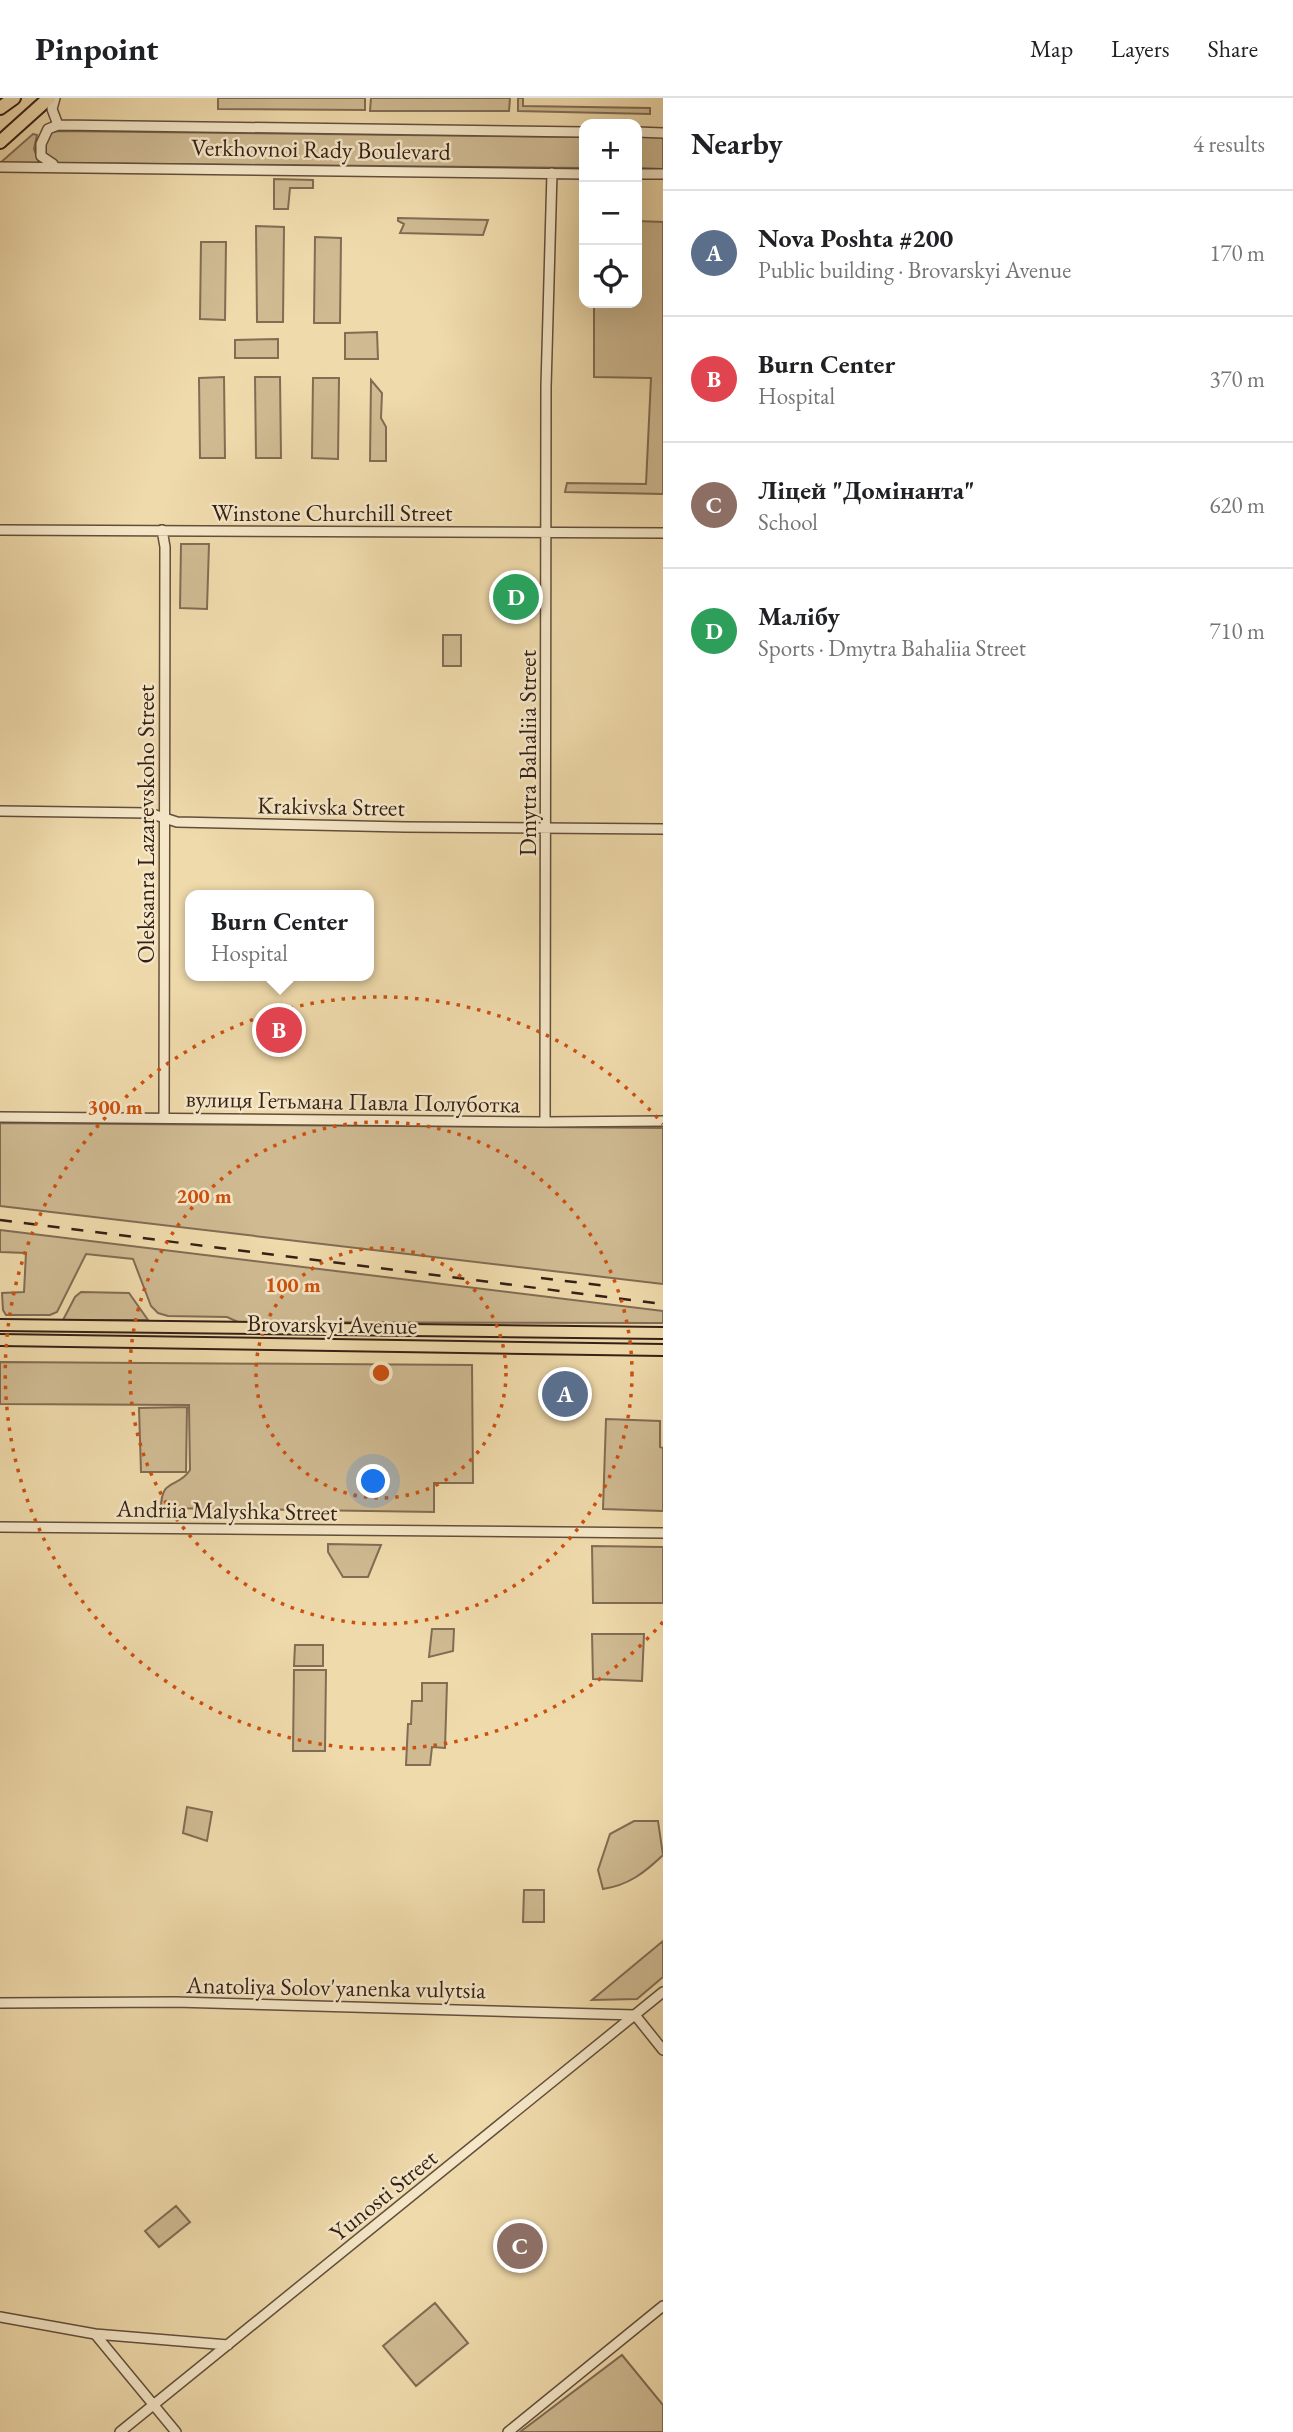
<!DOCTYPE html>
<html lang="en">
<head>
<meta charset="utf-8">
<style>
	:root { --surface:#fff; --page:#f2f2f2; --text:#202124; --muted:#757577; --line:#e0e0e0; --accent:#2563eb }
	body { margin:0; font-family:"EB Garamond",serif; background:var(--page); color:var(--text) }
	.controls { position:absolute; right:21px; top:21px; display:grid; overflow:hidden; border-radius:14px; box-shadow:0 7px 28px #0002 }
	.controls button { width:63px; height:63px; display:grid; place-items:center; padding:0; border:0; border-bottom:2px solid var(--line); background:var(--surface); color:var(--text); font:35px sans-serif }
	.you { position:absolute; left:374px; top:1384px; width:24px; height:24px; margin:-18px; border:5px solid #fff; border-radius:50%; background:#1a73e8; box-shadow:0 0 0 10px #1a73e833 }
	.badge { display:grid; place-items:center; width:46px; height:46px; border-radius:50%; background:var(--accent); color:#fff; font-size:23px; font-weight:700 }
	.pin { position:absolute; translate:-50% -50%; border:4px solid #fff; box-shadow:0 2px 7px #0006 }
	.popup { position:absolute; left:185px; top:792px; width:189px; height:91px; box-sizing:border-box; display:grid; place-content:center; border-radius:14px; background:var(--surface); filter:drop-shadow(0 2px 5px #0005); font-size:23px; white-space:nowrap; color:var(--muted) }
	.popup b { font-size:26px; color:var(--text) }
	.popup::after { content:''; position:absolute; left:50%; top:100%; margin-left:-14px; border:14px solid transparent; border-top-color:var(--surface) }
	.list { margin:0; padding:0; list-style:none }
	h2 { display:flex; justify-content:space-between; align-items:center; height:91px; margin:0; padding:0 28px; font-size:30px }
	h2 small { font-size:23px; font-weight:400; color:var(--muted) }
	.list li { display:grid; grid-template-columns:46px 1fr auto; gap:21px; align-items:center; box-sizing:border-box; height:126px; padding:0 28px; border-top:2px solid var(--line) }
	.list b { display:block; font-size:26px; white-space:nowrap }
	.list p { margin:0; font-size:23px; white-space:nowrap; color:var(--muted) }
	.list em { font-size:23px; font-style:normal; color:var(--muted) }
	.icon { flex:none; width:38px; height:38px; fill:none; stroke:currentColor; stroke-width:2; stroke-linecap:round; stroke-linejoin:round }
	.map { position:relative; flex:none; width:663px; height:2334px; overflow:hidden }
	header { display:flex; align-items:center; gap:42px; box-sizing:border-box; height:98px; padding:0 35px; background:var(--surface); border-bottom:2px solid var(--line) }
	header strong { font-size:33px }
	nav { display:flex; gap:38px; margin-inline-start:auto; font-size:24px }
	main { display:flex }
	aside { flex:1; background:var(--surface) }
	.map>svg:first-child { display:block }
	.green { fill:#cfba92; stroke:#816c54; stroke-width:2 }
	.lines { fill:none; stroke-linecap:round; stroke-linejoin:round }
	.minor-casing { stroke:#624e3b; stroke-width:12 }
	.major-casing { stroke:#331f16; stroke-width:14 }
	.highway-casing { stroke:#331f16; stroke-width:16 }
	.minor { stroke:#f5e7c8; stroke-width:9 }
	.major { stroke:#efdaab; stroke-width:10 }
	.highway { stroke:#efdaab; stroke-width:12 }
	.rail { stroke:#331f16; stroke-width:2.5; stroke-dasharray:12 12; stroke-linecap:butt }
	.ring { fill:none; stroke:#cd500e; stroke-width:3.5; stroke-dasharray:3.5 7 }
	.labels { text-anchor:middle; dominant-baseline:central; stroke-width:5; stroke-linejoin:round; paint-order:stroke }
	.street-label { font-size:24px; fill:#331f16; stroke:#f5e7c8 }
	.centre { fill:#cd500e; stroke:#f5e7c8; stroke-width:3.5 }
	.ring-label { font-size:21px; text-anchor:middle; font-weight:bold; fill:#cd500e; stroke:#f5e7c8; stroke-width:5; stroke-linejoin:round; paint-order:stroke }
</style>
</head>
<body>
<header>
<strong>Pinpoint</strong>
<nav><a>Map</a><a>Layers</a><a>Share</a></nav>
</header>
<main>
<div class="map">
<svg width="663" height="2334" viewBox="0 0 663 2334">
	<rect width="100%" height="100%" fill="#efdaab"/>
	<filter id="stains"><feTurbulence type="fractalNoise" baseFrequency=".00286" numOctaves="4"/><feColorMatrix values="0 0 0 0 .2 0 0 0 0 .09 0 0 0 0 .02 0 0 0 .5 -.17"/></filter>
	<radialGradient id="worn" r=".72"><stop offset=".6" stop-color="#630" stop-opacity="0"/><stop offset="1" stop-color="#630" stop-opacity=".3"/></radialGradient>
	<path class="green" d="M218 0H365V12L218 11Z
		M371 0H510L509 13H370Z
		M518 0H523V8L650 10V16L518 13Z
		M58 33 584 39V70L59 65 54 64 45 57V42L52 34Z
		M33 36 37 37 34 51 39 65H0Z
		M637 39H663V71L637 70Z
		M274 81 313 82V90H290L288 111H274Z
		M398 120 488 122 483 137 400 135 404 126 398 123Z
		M637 123 663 124V396L565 394 567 385 646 386 651 280 594 279V205H637Z
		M256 128 284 129 283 224H257Z
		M315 139 341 140 340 225H314Z
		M201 144H226L225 222 200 221Z
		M377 234 378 261H345V235Z
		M278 241V260H235V242Z
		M224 279 225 360H200L199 280Z
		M255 279H280L281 360H256Z
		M313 280H339L338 361 312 360Z
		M371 282 382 295 381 320 386 329V363H370Z
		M181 446H209L207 511 180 510Z
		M443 537H461V568H443Z
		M0 1025 663 1030V1186L0 1108Z
		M0 1132 663 1213V1225L238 1224 227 1219 168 1218 158 1215 151 1208 133 1161 86 1156 57 1214 50 1217H6L3 1212 2 1195 24 1194 26 1155 0 1154Z
		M81 1194 129 1195 148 1222H63L75 1199Z
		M0 1264 472 1267 473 1385H434V1414L161 1410C161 1379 178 1391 190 1372L189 1307 0 1306Z
		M187 1309 186 1374H141L139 1310Z
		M606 1321 660 1323V1349L663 1350V1413L603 1411Z
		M328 1446 381 1447 368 1479H343L328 1454Z
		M592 1448 663 1449V1505H593Z
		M432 1531H454L453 1553 429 1559Z
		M592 1536H644L642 1583 593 1581Z
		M295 1547H323V1568H294Z
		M294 1572H326L325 1653H293Z
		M422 1585H447L445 1650 432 1649 430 1667H406L408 1626H411L412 1603H422Z
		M187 1709 212 1714 207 1743 183 1735Z
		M634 1723H658L663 1757C644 1775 629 1787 603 1791L598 1772 610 1736Z
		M524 1792H544V1824H523Z
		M663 1843V1879L637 1901 592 1902Z
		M176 2108 190 2124 159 2149 145 2133Z
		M435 2205 468 2245 416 2288 383 2248Z
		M622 2257 663 2307V2334H520Z"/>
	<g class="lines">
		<defs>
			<path id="minor" d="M55 0 52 11 58 27 584 34
				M637 34 663 35
				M53 66 41 58V46L48 31 58 27
				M0 69 584 76
				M637 76H663
				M0 432 663 435
				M162 432 165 449 164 1020
				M0 713 149 715 177 724 405 729 663 731
				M0 1019 545 1024 663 1023
				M545 1024 546 289 552 75
				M0 1429 663 1435
				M0 1905 175 1904 635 1917
				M635 1917 663 1952
				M0 2219 95 2236 228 2247
				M95 2236 176 2334
				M120 2334 663 1894
				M508 2334 663 2208"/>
			<path id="major" d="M0 1227 663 1235
				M0 1242 663 1252"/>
			<path id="highway" d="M0 10 14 0
				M0 44 49 0"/>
		</defs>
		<use href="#minor" class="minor-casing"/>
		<use href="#major" class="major-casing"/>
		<use href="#highway" class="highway-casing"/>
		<use href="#minor" class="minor"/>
		<use href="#major" class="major"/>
		<use href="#highway" class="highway"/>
		<path class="rail" d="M0 1122 663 1206
			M541 1180 607 1188"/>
	</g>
	<g class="ring">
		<circle cx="381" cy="1275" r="125"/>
		<circle cx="381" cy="1275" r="251"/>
		<path d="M663 1524A376 376 0 1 1 663 1026"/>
	</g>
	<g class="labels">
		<g class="street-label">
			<text transform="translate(321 51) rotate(1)">Verkhovnoi Rady Boulevard</text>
			<text x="332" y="414">Winstone Churchill Street</text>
			<text transform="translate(527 655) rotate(-90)">Dmytra Bahaliia Street</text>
			<text transform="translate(331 708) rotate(1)">Krakivska Street</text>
			<text transform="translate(145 726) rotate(-90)">Oleksanra Lazarevskoho Street</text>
			<text transform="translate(353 1003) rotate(1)">вулиця Гетьмана Павла Полуботка</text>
			<text transform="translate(332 1226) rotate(1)">Brovarskyi Avenue</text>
			<text transform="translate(227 1412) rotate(1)">Andriia Malyshka Street</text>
			<text transform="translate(336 1889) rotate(1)">Anatoliya Solov'yanenka vulytsia</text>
			<text transform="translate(383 2097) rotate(-39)">Yunosti Street</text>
		</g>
	</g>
	<circle cx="381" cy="1275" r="10" class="centre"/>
	<g class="ring-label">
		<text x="115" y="1016">300 m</text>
		<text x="204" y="1105">200 m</text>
		<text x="293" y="1194">100 m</text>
	</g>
	<rect width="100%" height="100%" filter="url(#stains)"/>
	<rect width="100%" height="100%" fill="url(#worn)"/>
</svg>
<div class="controls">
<button>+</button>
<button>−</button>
<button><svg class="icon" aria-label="locate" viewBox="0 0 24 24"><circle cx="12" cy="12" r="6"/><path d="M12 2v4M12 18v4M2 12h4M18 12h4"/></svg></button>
</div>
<div class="you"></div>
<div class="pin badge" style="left:565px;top:1296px;background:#5c6f8a">A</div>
<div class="pin badge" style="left:279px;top:932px;background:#e0444e">B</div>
<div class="popup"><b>Burn Center</b>Hospital</div>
<div class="pin badge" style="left:520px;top:2148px;background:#8d6e63">C</div>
<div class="pin badge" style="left:516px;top:499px;background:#2e9e5b">D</div>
</div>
<aside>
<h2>Nearby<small>4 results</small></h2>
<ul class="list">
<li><span class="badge" style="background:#5c6f8a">A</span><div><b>Nova Poshta #200</b><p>Public building · Brovarskyi Avenue</p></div><em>170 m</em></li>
<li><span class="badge" style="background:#e0444e">B</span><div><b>Burn Center</b><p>Hospital</p></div><em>370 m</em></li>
<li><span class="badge" style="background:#8d6e63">C</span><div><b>Ліцей &quot;Домінанта&quot;</b><p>School</p></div><em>620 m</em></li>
<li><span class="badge" style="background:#2e9e5b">D</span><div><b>Малібу</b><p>Sports · Dmytra Bahaliia Street</p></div><em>710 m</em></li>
</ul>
</aside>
</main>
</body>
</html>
